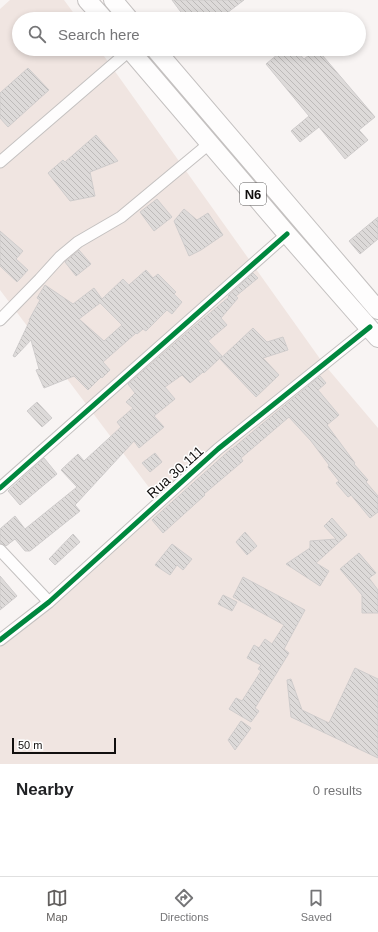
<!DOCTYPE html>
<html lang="en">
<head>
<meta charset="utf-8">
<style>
	:root { --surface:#fff; --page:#f2f2f2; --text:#202124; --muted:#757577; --line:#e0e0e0; --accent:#625f5e }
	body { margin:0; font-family:Arial,sans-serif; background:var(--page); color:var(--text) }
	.scale { position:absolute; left:12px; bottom:10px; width:104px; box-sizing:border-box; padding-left:4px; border:2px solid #110f0e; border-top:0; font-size:11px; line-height:14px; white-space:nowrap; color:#110f0e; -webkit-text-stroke:3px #fff; paint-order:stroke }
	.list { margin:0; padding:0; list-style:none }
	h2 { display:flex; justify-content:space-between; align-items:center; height:52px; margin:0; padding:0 16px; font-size:17px }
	h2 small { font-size:13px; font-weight:400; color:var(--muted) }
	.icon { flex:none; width:22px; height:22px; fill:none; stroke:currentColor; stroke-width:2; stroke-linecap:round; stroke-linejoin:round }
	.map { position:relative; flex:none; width:378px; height:764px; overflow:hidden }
	.search { position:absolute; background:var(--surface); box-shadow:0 2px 6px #0003; left:12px; right:12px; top:12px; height:44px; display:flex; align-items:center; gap:10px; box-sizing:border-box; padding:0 14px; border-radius:22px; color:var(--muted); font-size:15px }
	.sheet { height:112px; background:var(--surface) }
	nav { display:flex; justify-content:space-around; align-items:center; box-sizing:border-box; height:56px; border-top:1px solid var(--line); background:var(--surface); font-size:11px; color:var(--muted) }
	nav a { display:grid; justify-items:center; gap:2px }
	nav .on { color:var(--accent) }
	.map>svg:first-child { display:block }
	.built { fill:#f0e5e1 }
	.building { fill:url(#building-back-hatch); stroke:#cfcccc; fill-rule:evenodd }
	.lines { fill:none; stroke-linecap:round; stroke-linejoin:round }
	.minor-casing { stroke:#c4c1c0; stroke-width:13 }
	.trunk-casing { stroke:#c4c1c0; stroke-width:20 }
	.minor { stroke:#fefdfd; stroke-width:11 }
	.trunk { stroke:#fefdfd; stroke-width:18 }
	.cycleway-casing { stroke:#fff; stroke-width:8 }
	.cycleway { stroke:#00873e; stroke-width:5 }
	.labels { text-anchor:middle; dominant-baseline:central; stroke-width:3; stroke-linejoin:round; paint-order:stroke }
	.shield { fill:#fff; stroke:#585756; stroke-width:1 }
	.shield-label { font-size:13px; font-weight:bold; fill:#110f0e }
	.street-label { font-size:14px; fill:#110f0e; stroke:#fff }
</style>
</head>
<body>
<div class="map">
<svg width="378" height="764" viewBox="0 0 378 764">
	<defs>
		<pattern id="building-back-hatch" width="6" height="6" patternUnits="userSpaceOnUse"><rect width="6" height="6" fill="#dddad9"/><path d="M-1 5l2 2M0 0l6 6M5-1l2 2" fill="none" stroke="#bdbab9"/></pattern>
	</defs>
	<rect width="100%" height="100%" fill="#f8f4f3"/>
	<path class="built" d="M10 0H64L78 19H19V49H99L323 363 378 428V764H0V637L160 502 0 290V9Z"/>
	<path class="building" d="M172 0H244L219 19H186Z
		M284 49H295L304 59 317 49 375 117 359 130 368 140 345 159 319 127 300 142 291 131 309 116 266 64Z
		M28 68 49 90 8 127 0 118V93Z
		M96 135 118 161 90 172 95 196 70 201 48 173 63 160 65 162Z
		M157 199 172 217 154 231 140 212Z
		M184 209 197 220 208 213 223 235 201 250 189 256 174 221Z
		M378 217V239L360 254 349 241Z
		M0 231 23 251 16 259 28 270 17 282 0 266Z
		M79 250 91 264 76 276 65 262Z
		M146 270 153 278 158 274 176 292 174 294 182 302 172 314 167 310 146 331 143 329 137 334 136 333 103 362 110 370 102 378 101 377 88 390 74 376 44 388 36 370 39 369 31 340 15 357 13 356 30 320H29L40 300 37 298 45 285 73 304 94 288 102 299 123 279 129 285ZM100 303 122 325 104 341 79 319Z
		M253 273 258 278 236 296 238 298 221 318 227 325 208 341 222 356 204 373 203 372 190 383 182 375 165 387 175 399 154 416 164 427 139 448 134 441 75 505 80 511 30 551H25L15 539 6 546 0 543V529L15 516 25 529 77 487 61 470 78 454 84 461 121 427 117 422 133 408 126 402 135 393 128 384 191 329 229 297 228 296Z
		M253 328 267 342 283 337 288 350 263 358 279 375 256 397 220 359Z
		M320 376 326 383 318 390 339 415 327 425 355 463 354 464 368 480 366 482 378 496V512L370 518 351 495 348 497 336 483 339 481 328 467 329 465 311 441 289 417 241 458 243 461 204 494 205 495 163 533 152 520 232 448V449Z
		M37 402 52 418 42 427 27 411Z
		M155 453 162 462 150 472 142 463Z
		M44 458 57 474 20 505 8 491Z
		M332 518 347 535 316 563 329 571 320 586 286 564 310 548V541L336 539 324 526Z
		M245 532 257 546 247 555 236 542Z
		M73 534 80 542 55 565 49 559Z
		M172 544 192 559 183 570 177 565 170 575 155 565Z
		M359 553 376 573 369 578 378 590V613H362V595L340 569Z
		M0 576 17 596 0 610Z
		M243 577 305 610 284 649 289 653 255 708 259 711 251 722 229 709 236 698 242 701 261 671 258 669 261 665 247 658 254 645 259 648 265 639 272 644 284 625 233 597Z
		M223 595 237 602 232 611 218 604Z
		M355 668 378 679V758L291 717 287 680 291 679 302 710 329 723Z
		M241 721 251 728 235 750 228 740Z"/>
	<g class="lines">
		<defs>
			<path id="minor" d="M0 162 130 50
				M0 320 40 279 60 257 78 242 121 217 210 143
				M0 488 287 234
				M0 550 49 602
				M0 640 49 602 218 449 370 327"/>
			<path id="trunk" d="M87 0 104 19
				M113 0 129 19
				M129 49 287 234 378 338
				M155 49 378 310"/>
		</defs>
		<use href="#minor" class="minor-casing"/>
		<use href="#trunk" class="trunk-casing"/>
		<use href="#minor" class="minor"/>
		<use href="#trunk" class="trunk"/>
		<defs>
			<path id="cycleway" d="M0 488 287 234
				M0 640 49 602 218 449 370 327"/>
		</defs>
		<use href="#cycleway" class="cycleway-casing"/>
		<use href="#cycleway" class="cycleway"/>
	</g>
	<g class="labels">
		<rect class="shield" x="240" y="183" width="26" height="22" rx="3"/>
		<g class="shield-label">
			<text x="253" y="194">N6</text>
		</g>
		<g class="street-label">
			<text transform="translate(175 472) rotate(-42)">Rua 30.111</text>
		</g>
	</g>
</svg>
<div class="scale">50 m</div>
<div class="search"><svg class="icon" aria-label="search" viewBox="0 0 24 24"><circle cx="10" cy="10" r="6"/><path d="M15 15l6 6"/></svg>Search here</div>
</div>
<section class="sheet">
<h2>Nearby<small>0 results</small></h2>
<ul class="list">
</ul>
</section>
<nav>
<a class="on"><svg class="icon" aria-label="map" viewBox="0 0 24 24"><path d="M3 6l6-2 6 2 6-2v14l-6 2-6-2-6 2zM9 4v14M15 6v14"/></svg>Map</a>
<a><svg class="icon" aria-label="directions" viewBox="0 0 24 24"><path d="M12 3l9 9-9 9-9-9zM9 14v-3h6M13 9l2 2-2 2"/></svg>Directions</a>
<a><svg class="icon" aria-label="saved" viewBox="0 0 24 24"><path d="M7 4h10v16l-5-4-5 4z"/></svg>Saved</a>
</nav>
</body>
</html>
